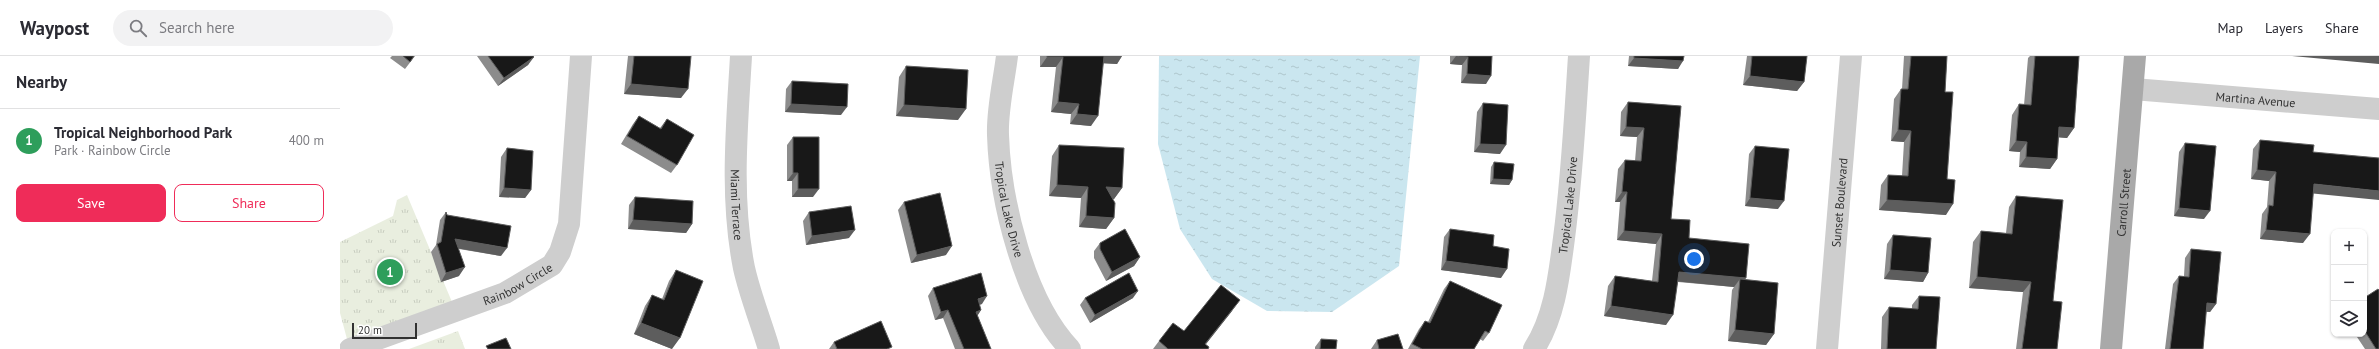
<!DOCTYPE html>
<html lang="en">
<head>
<meta charset="utf-8">
<style>
	:root { --surface:#fff; --page:#f2f2f3; --text:#2b2b33; --muted:#7c7c81; --line:#e1e1e2; --accent:#ef2c59 }
	body { margin:0; font-family:"PT Sans",sans-serif; background:var(--page); color:var(--text) }
	.controls { position:absolute; right:12px; bottom:12px; display:grid; overflow:hidden; border-radius:8px; box-shadow:0 1px 3px #0004 }
	.controls button { width:36px; height:36px; display:grid; place-items:center; padding:0; border:0; border-bottom:1px solid var(--line); background:var(--surface); color:var(--text); font:20px sans-serif }
	.scale { position:absolute; left:12px; bottom:10px; width:65px; box-sizing:border-box; padding-left:4px; border:2px solid #313131; border-top:0; font-size:11px; line-height:14px; white-space:nowrap; color:#313131; -webkit-text-stroke:3px #fff; paint-order:stroke }
	.you { position:absolute; left:1354px; top:203px; width:14px; height:14px; margin:-10px; border:3px solid #fff; border-radius:50%; background:#1a73e8; box-shadow:0 0 0 6px #1a73e833 }
	.badge { display:grid; place-items:center; width:26px; height:26px; border-radius:50%; background:var(--accent); color:#fff; font-size:13px; font-weight:700 }
	.pin { position:absolute; translate:-50% -50%; border:2px solid #fff; box-shadow:0 1px 4px #0006 }
	.list { margin:0; padding:0; list-style:none }
	h2 { display:flex; justify-content:space-between; align-items:center; height:52px; margin:0; padding:0 16px; font-size:17px }
	h2 small { font-size:13px; font-weight:400; color:var(--muted) }
	.list li { display:grid; grid-template-columns:26px 1fr auto; gap:12px; align-items:center; box-sizing:border-box; height:64px; padding:0 16px; border-top:1px solid var(--line) }
	.list b { display:block; font-size:15px; white-space:nowrap }
	.list p { margin:0; font-size:13px; white-space:nowrap; color:var(--muted) }
	.list em { font-size:13px; font-style:normal; color:var(--muted) }
	.actions { display:flex; gap:8px; padding:12px 16px }
	.actions a { flex:1; padding:9px 0; border:1px solid var(--accent); border-radius:8px; text-align:center; font-size:14px; color:var(--accent) }
	.actions .main { background:var(--accent); color:#fff }
	.icon { flex:none; width:22px; height:22px; fill:none; stroke:currentColor; stroke-width:2; stroke-linecap:round; stroke-linejoin:round }
	.map { position:relative; flex:none; width:2039px; height:293px; overflow:hidden }
	header { display:flex; align-items:center; gap:24px; box-sizing:border-box; height:56px; padding:0 20px; background:var(--surface); border-bottom:1px solid var(--line) }
	header strong { font-size:19px }
	nav { display:flex; gap:22px; margin-inline-start:auto; font-size:14px }
	.search { width:280px; height:36px; background:var(--page); display:flex; align-items:center; gap:10px; box-sizing:border-box; padding:0 14px; border-radius:22px; color:var(--muted); font-size:15px }
	main { display:flex }
	aside { flex:1; background:var(--surface) }
	.map>svg:first-child { display:block }
	.park { fill:url(#park-tufts) }
	.water { fill:url(#water-ripples) }
	.lines { fill:none; stroke-linecap:round; stroke-linejoin:round }
	.minor { stroke:#cecece; stroke-width:22 }
	.major { stroke:#a9a9a9; stroke-width:22 }
	.wall { fill:#8c8c8c }
	.shaded-wall { fill:#5d5d5d }
	.building { fill:#181818; stroke:#5d5d5d }
	.labels { text-anchor:middle; dominant-baseline:central; stroke-width:4; stroke-linejoin:round; paint-order:stroke }
	.street-label { font-size:12px; fill:#313131; stroke:#fff }
</style>
</head>
<body>
<header>
<strong>Waypost</strong>
<div class="search"><svg class="icon" aria-label="search" viewBox="0 0 24 24"><circle cx="10" cy="10" r="6"/><path d="M15 15l6 6"/></svg>Search here</div>
<nav><a>Map</a><a>Layers</a><a>Share</a></nav>
</header>
<main>
<aside>
<h2>Nearby<small></small></h2>
<ul class="list">
<li><span class="badge" style="background:#2e9e5b">1</span><div><b>Tropical Neighborhood Park</b><p>Park · Rainbow Circle</p></div><em>400 m</em></li>
</ul>
<div class="actions"><a class="main">Save</a><a>Share</a></div>
</aside>
<div class="map">
<svg width="2039" height="293" viewBox="0 0 2039 293">
	<defs>
		<pattern id="park-tufts" width="24" height="20" patternUnits="userSpaceOnUse"><rect width="24" height="20" fill="#e9eedf"/><path d="M3 7l-1-3M5 7V3M7 7l1-3M15 17l-1-3M17 17v-4M19 17l1-3" fill="none" stroke="#c8cdc0"/></pattern>
		<pattern id="water-ripples" width="26" height="14" patternUnits="userSpaceOnUse"><rect width="26" height="14" fill="#cae6ef"/><path d="M2 4q2-2 4 0t4 0M15 11q2-2 4 0t4 0" fill="none" stroke="#aec6cd"/></pattern>
	</defs>
	<rect width="100%" height="100%" fill="#fff"/>
	<path class="park" d="M67 139 112 246 7 283 0 257V186L53 160 57 144Z
		M118 275 125 293H69Z"/>
	<path class="water" d="M819 0H1080L1059 210 992 256 927 255 872 223 840 173 818 88Z"/>
	<g class="lines">
		<g class="minor">
			<path id="s1" d="M401 0C397 70 390 142 404 212 410 239 421 266 429 293"/>
			<path id="s2" d="M667 0C664 25 657 53 658 79 660 144 684 245 730 293"/>
			<path id="s3" d="M1793 33 2039 53"/>
			<path id="s4" d="M10 293 165 237 212 209 220 196 229 168 241 0"/>
			<path id="s5" d="M1194 293C1215 260 1219 220 1224 182 1232 122 1235 61 1239 0"/>
			<path id="s6" d="M1487 293 1511 0"/>
		</g>
		<path class="major" id="s7" d="M1771 293 1795 0"/>
	</g>
	<path class="wall" d="M52 0H75L65 13 50 2Z
		M137 0H193L188 9 158 30Z
		M288 0H351L341 42 284 38Z
		M700 0H782L777 8 763 7 751 70 730 68 731 58 711 56 716 11H700Z
		M1110 0H1152L1146 28 1121 27 1122 9 1110 8Z
		M1289 0H1344L1338 13 1288 10Z
		M1407 0H1467L1464 26 1457 35 1403 29Z
		M1564 0H1607L1605 36 1607 123 1606 159 1539 154 1541 129 1548 119 1562 120 1564 86 1551 85 1554 43 1561 33H1562Z
		M1690 0H1739L1734 72 1727 82 1719 81 1717 103 1710 113 1679 111 1680 96 1669 95 1672 59 1679 48 1684 49 1688 2Z
		M566 10 618 64 556 60 559 21Z
		M452 25 501 59 445 56 446 33Z
		M1288 46 1341 50 1331 163 1349 182 1404 224 1434 278 1426 289 1388 285 1392 234 1394 231 1338 226 1326 269 1264 260 1268 230 1275 220 1312 225 1316 188 1277 184 1280 146H1275L1278 113 1285 104 1295 105 1297 81 1280 80 1281 56Z
		M1143 47 1160 98 1134 96 1137 56Z
		M299 60 320 72 327 63 337 109 331 117 281 88 293 68Z
		M453 81 473 141H452V125H447V89Z
		M1920 84 1973 96V137L1963 187 1920 183 1922 158 1927 151 1929 125 1911 123 1913 93Z
		M1845 87 1864 163 1834 160 1839 96Z
		M719 89 782 132 774 143H772L774 162 766 173 739 171 741 142 709 140 712 100Z
		M1415 90 1438 153 1405 150 1409 98Z
		M167 92 191 134 185 142 159 141 161 101Z
		M1154 106 1172 124 1169 129 1150 128 1151 111Z
		M1676 140 1713 245 1717 293H1676L1683 236 1629 232 1633 186 1641 175 1666 177 1669 151Z
		M295 141 352 168 346 177 288 173 289 149Z
		M564 146 606 199 571 207 558 154Z
		M106 156 107 159 161 200 119 193V220L101 226 91 196 96 189 100 164Z
		M469 156 509 182 466 189 463 165Z
		M1110 173 1153 190 1161 222 1101 214 1104 181Z
		M1553 179 1588 217 1583 226 1544 223 1547 188Z
		M760 187 800 201 794 210 766 225 754 202V195Z
		M1851 193 1876 248 1870 256H1866L1863 293H1825L1833 228 1839 220H1844L1845 202Z
		M336 214 332 293 294 278 305 250 312 239 322 243 329 225Z
		M1110 225 1149 277 1143 285 1140 283 1134 293H1068L1079 273 1085 265 1088 266 1104 233Z
		M593 232 642 248 639 249 641 254 637 260 651 293H615L603 262 595 264 588 240Z
		M1579 240 1596 293H1541L1542 261 1549 251 1572 253V249Z
		M745 242H793L750 267 740 249Z
		M2024 242 2039 293H2025L2015 278H2024Z
		M892 255 866 288 868 293H813L819 285 844 275Z
		M981 283 996 293H975V291Z
		M1037 284 1063 293H1031Z
		M494 286 551 293H489Z"/>
	<path class="shaded-wall" d="M762 0H782L777 8 757 7Z
		M1116 0 1128 1 1122 9 1110 8Z
		M1952 0H2039V8Z
		M194 1 188 9 158 30 164 22Z
		M707 1H723L716 11H700Z
		M1294 2 1343 5 1338 13 1288 10Z
		M1127 18 1151 20 1146 28 1121 27Z
		M1410 20 1464 26 1457 35 1403 29Z
		M291 28 348 33 341 42 284 38Z
		M718 46 739 48 731 58 711 56Z
		M451 48 507 51 501 59 445 56Z
		M564 49 626 53 618 64 556 60Z
		M737 58 758 60 751 70 730 68Z
		M1286 71 1304 72 1297 81 1280 80Z
		M1719 71 1734 72 1727 82 1712 81Z
		M1558 74 1571 75 1564 86 1551 85Z
		M1676 85 1687 86 1680 96 1669 95Z
		M1140 88 1166 89 1160 98 1134 96Z
		M1686 101 1717 103 1710 113 1679 111Z
		M1917 114 1936 116 1929 125 1911 123Z
		M453 117H458L452 125H447Z
		M1153 123 1172 124 1169 129 1150 128Z
		M1974 128 2039 135V144L1968 137Z
		M717 129 748 131 741 142 709 140Z
		M766 131 782 132 774 143 758 141Z
		M164 132 191 134 185 142 159 141Z
		M458 133H479L473 141H452Z
		M1282 136H1287L1280 146H1275Z
		M1410 142 1444 145 1438 153 1405 150Z
		M1547 144 1613 148 1606 159 1539 154Z
		M1839 152 1870 155 1864 163 1834 160Z
		M746 160 774 162 766 173 739 171Z
		M293 164 352 168 346 177 288 173Z
		M515 174 509 182 466 189 472 180Z
		M1926 174 1970 178 1963 187 1920 183Z
		M1284 175 1322 178 1316 188 1277 184Z
		M115 183 167 192 161 200 110 191Z
		M612 190 606 199 571 207 577 199Z
		M800 201 794 210 766 225 772 216Z
		M1106 205 1167 213 1161 222 1101 214Z
		M125 211 119 220 101 226 106 217Z
		M1550 214 1588 217 1583 226 1544 223Z
		M1339 216 1406 222 1399 231 1400 223 1394 231 1333 225Z
		M1637 221 1691 226 1683 236 1629 232Z
		M798 235 793 242 750 267 755 259Z
		M647 240 642 248 632 251 638 243Z
		M900 244 892 255 862 293 865 288Z
		M1867 247 1876 248 1870 256 1861 255Z
		M1271 250 1333 259 1326 269 1264 260Z
		M608 254 603 262 595 264 601 256Z
		M641 254 636 262V256Z
		M301 267 340 282 332 293 294 278Z
		M1395 274 1434 278 1426 289 1388 285Z"/>
	<path class="building" d="M63 0H74L70 6Z
		M148 0H193L194 1 164 22Z
		M294 0H351L348 33 291 28Z
		M707 0H764L758 60 737 58 739 48 718 46 723 1H707Z
		M1119 0H1152L1151 20 1127 18 1128 1Z
		M1294 0H1344L1343 5 1294 2Z
		M1412 0H1467L1464 26 1410 20Z
		M1571 0H1607L1605 36H1613L1607 123 1615 124 1613 148 1547 144 1548 119 1568 120 1571 75 1558 74 1561 33H1568Z
		M1695 0H1739L1734 72 1719 71 1717 103 1686 101 1687 86 1676 85 1679 48 1691 49Z
		M566 10 628 14 626 53 564 49Z
		M452 25 508 28 507 51 451 48Z
		M1288 46 1341 50 1331 163 1350 164 1349 182 1409 188 1406 222 1339 216 1333 259 1271 250 1275 220 1318 226 1322 178 1284 175 1287 136H1282L1285 104 1301 105 1304 72 1286 71Z
		M1143 47 1168 49 1166 89 1140 88Z
		M299 60 321 73 327 63 354 79 337 109 287 80Z
		M453 81H479V133H458V117H453Z
		M1920 84 1974 89 1973 96 2039 102V135L1974 128 1970 178 1926 174 1929 149 1933 150 1936 116 1917 114Z
		M1845 87 1876 90 1870 155 1839 152Z
		M719 89 784 92 782 132 766 131 775 147 774 162 746 160 748 131 717 129Z
		M1415 90 1449 93 1444 145 1410 142Z
		M167 92 193 95 191 134 164 132Z
		M1154 106 1174 108 1172 124 1153 123Z
		M600 137 612 190 577 199 564 146Z
		M1676 140 1723 144 1713 245 1722 246 1717 293H1682L1691 226 1637 221 1641 175 1672 178Z
		M295 141 353 145 352 168 293 164Z
		M511 150 515 174 472 180 469 156Z
		M106 156 107 159 171 170 167 192 115 183 125 211 106 217 97 188 101 186Z
		M785 173 800 201 772 216 760 193V187Z
		M1110 173 1154 179 1153 190 1169 193 1167 213 1106 205Z
		M1553 179 1591 182 1588 217 1550 214Z
		M1851 193 1881 196 1876 248 1867 247 1863 293H1830L1839 220 1849 221Z
		M336 214 363 225 340 282 301 267 312 239 324 244Z
		M641 217 647 240 638 243 641 254 636 256 651 293H624L608 254 601 256 593 232Z
		M789 217 798 235 755 259 745 242Z
		M1400 223 1438 227 1434 278 1395 274Z
		M1110 225 1162 249 1149 277 1145 275 1134 293H1082L1072 288 1085 265 1090 267Z
		M881 229 900 244 865 288 869 291 868 293H828L819 285 833 267 844 275Z
		M2038 233 2039 234V293H2036L2024 274V242Z
		M1579 240 1600 241 1596 293H1547L1549 251 1578 253Z
		M541 265 552 291 547 293H497L494 286Z
		M1058 278 1063 293H1039L1037 284Z
		M166 282 171 293H148L146 290Z
		M981 283 997 284 996 293H980Z"/>
	<g class="labels">
		<g class="street-label">
			<text stroke="none"><textPath href="#s3" startOffset="123">Martina Avenue</textPath></text>
			<text stroke="none"><textPath href="#s6" startOffset="147">Sunset Boulevard</textPath></text>
			<text stroke="none"><textPath href="#s7" startOffset="147">Carroll Street</textPath></text>
			<text stroke="none"><textPath href="#s1" startOffset="149">Miami Terrace</textPath></text>
			<text stroke="none"><textPath href="#s5" startOffset="149">Tropical Lake Drive</textPath></text>
			<text stroke="none"><textPath href="#s2" startOffset="155">Tropical Lake Drive</textPath></text>
			<text stroke="none"><textPath href="#s4" startOffset="180">Rainbow Circle</textPath></text>
		</g>
	</g>
</svg>
<div class="controls">
<button>+</button>
<button>−</button>
<button><svg class="icon" aria-label="layers" viewBox="0 0 24 24"><path d="M12 4l9 5-9 5-9-5zM3 14l9 5 9-5"/></svg></button>
</div>
<div class="scale">20 m</div>
<div class="you"></div>
<div class="pin badge" style="left:50px;top:216px;background:#2e9e5b">1</div>
</div>
</main>
</body>
</html>
